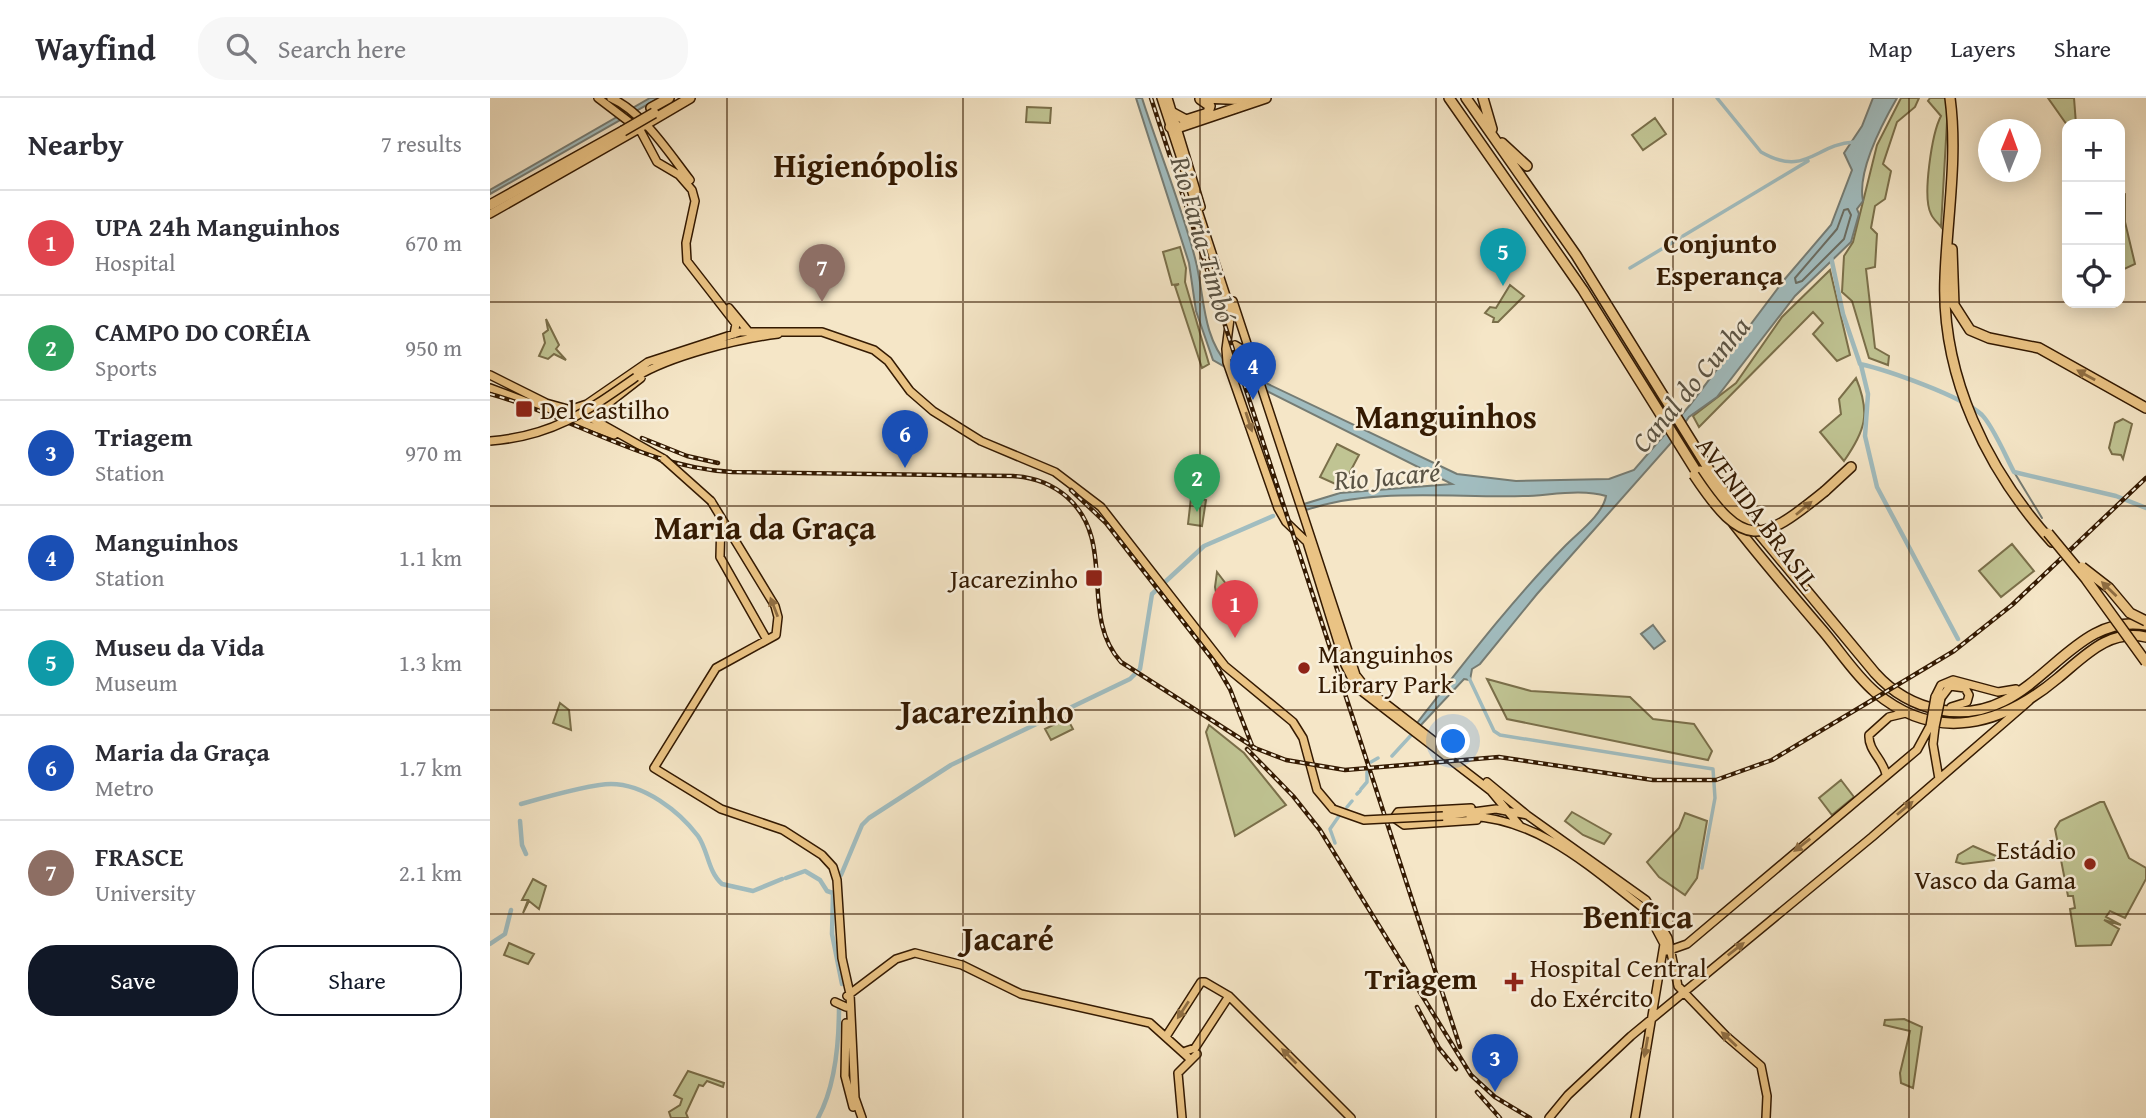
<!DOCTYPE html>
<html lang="en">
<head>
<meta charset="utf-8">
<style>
	:root { --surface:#fff; --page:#f7f7f7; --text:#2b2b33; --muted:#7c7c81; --line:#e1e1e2; --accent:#111827 }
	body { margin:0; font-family:"Gentium Book Plus",serif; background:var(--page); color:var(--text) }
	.controls { position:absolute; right:21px; top:21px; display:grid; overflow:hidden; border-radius:14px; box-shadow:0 4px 18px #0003 }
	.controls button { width:63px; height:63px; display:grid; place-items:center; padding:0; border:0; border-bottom:2px solid var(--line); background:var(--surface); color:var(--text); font:35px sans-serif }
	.compass { position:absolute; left:1488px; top:21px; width:63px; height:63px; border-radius:50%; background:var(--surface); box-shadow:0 4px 18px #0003; rotate:1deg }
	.you { position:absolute; left:964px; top:644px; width:24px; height:24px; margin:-18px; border:5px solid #fff; border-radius:50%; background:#1a73e8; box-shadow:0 0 0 10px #1a73e833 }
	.badge { display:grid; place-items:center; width:46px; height:46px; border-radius:50%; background:var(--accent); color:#fff; font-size:23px; font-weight:700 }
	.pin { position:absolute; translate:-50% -58px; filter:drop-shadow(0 2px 4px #0008) }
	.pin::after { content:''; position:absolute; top:37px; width:24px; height:21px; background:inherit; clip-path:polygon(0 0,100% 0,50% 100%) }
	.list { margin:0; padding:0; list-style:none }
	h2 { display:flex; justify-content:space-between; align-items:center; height:91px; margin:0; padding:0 28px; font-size:30px }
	h2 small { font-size:23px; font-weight:400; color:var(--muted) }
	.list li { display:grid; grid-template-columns:46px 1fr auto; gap:21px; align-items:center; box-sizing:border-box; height:105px; padding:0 28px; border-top:2px solid var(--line) }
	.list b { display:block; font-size:26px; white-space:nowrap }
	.list p { margin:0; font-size:23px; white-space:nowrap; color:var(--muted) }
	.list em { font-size:23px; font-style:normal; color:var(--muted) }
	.actions { display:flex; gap:14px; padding:21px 28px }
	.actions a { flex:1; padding:16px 0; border:2px solid var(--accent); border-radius:28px; text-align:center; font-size:24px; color:var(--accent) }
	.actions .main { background:var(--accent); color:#fff }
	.icon { flex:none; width:38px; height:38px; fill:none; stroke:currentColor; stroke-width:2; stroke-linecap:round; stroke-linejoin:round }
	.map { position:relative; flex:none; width:1656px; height:1020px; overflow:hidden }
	header { display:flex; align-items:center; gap:42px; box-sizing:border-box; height:98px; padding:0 35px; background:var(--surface); border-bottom:2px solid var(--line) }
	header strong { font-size:33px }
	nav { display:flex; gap:38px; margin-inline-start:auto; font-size:24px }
	.search { width:490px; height:63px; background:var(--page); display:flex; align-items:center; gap:18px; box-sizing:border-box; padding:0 24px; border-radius:28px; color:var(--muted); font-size:26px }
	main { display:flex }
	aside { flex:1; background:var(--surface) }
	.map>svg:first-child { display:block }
	.green { fill:#c0c493; stroke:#7a6f4a; stroke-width:2 }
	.water { fill:#a1bdc0; stroke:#757c74; stroke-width:2 }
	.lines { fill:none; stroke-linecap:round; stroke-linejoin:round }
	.shore { stroke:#6a6c61; stroke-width:2 }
	.stream { stroke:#757c74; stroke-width:2 }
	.canal { stroke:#a1bdc0; stroke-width:3.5 }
	.river { stroke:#a1bdc0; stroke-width:4.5 }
	.major-casing { stroke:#341a02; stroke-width:10 }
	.highway-casing { stroke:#341a02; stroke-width:12 }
	.major { stroke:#eac384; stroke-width:7 }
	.highway { stroke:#eac384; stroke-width:9 }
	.rail-casing { stroke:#341a02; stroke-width:4.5 }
	.rail { stroke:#f8efdb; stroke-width:2; stroke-dasharray:5; stroke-linecap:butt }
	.major-bridge-casing { stroke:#341a02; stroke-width:10; stroke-linecap:butt }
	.highway-bridge-casing { stroke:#341a02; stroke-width:12; stroke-linecap:butt }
	.major-bridge { stroke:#eac384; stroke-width:7 }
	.highway-bridge { stroke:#eac384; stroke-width:9 }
	.oneway { fill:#8f6e43 }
	.grid { fill:none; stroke:#341a02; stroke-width:2; stroke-opacity:0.55 }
	.poi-dot { fill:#8f2418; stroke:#f8efdb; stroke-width:2.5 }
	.labels { text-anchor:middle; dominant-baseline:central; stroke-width:5; stroke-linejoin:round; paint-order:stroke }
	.poi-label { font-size:26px; fill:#341a02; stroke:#f8efdb; text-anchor:start }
	.street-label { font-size:26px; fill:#341a02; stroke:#f8efdb }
	.water-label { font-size:28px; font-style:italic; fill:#5a5344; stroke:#f8efdb }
	.neighbourhood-label { font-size:28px; font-weight:bold; fill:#341a02; stroke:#f8efdb }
	.quarter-label { font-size:30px; font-weight:bold; fill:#341a02; stroke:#f8efdb }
	.district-label { font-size:33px; font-weight:bold; fill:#341a02; stroke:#f8efdb }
</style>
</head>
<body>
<header>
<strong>Wayfind</strong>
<div class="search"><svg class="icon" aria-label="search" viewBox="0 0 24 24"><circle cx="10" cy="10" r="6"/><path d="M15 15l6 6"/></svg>Search here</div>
<nav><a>Map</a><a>Layers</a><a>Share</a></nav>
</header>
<main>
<aside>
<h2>Nearby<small>7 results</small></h2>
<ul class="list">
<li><span class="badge" style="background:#e0444e">1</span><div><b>UPA 24h Manguinhos</b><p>Hospital</p></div><em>670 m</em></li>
<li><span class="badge" style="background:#2e9e5b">2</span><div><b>CAMPO DO CORÉIA</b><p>Sports</p></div><em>950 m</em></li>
<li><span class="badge" style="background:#1a4fb4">3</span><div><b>Triagem</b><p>Station</p></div><em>970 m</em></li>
<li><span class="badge" style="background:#1a4fb4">4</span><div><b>Manguinhos</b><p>Station</p></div><em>1.1 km</em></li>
<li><span class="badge" style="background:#0f9aa8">5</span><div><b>Museu da Vida</b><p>Museum</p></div><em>1.3 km</em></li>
<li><span class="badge" style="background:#1a4fb4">6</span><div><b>Maria da Graça</b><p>Metro</p></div><em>1.7 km</em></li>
<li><span class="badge" style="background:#8d6e63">7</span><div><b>FRASCE</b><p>University</p></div><em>2.1 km</em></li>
</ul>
<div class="actions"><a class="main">Save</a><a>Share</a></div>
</aside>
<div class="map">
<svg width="1656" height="1020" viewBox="0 0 1656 1020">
	<rect width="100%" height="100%" fill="#f5e6c7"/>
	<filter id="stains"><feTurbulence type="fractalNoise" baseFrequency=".00286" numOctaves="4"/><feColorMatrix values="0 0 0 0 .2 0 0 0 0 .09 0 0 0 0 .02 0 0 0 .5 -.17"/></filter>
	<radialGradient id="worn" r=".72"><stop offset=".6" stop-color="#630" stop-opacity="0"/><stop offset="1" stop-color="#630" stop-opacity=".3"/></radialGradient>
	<path class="green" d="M1411 0H1429L1425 9 1407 24 1393 66 1401 73 1395 101 1385 108 1381 130 1387 136 1385 169 1376 171 1385 250 1399 258 1398 267 1379 260 1362 203 1352 194 1354 158 1363 144 1387 47Z
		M1440 0H1457L1458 6 1451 129C1448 125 1443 121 1441 116 1432 99 1442 35 1451 18L1438 3Z
		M1558 0H1584L1586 26 1577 27Z
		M537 9 561 10 560 25 536 24Z
		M1165 20 1176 36 1153 52 1142 37Z
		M1630 95 1635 96V124L1645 166 1630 173Z
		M690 149 696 170 695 184 719 266 712 270 685 188 689 186 682 187 673 154Z
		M1340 172 1360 257 1347 263 1323 236 1333 225 1323 214 1209 329 1203 318 1246 285 1292 219Z
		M1020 187 1034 198 1008 224H1003L1004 220 995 215 1000 209 1006 210Z
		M56 221 69 247 66 251 76 262 64 256 58 261 49 258 55 245 53 236 58 232Z
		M1366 280C1381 316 1375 333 1354 363L1330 334 1351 316 1349 301Z
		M1633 321 1642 326 1633 361 1631 357 1622 356 1619 350 1625 325Z
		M847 346 869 357 852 389 830 379Z
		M701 400 716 402 712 428 698 426Z
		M1522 446 1544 473 1511 499 1489 473Z
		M727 474 746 499 729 511 725 489Z
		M997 581 1041 593 1140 599 1163 621 1204 626 1222 653 1218 662 1017 621Z
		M70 605 79 612 81 632 63 625Z
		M577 620 583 631 561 642 555 631Z
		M719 627 754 655 796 707 745 738 716 634Z
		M1351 682 1364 699 1342 717 1329 700Z
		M1610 704H1614L1639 760 1656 770V781L1635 820 1620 813 1616 819 1631 827 1614 822 1629 831 1621 847 1586 848 1580 811 1585 810 1583 798H1578L1565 731 1570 723Z
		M1082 714 1121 736 1114 746 1093 737 1075 723Z
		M1195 715 1217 723 1207 780 1195 797 1169 779 1157 764 1189 730Z
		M1483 748 1513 761 1473 766 1466 764 1468 757Z
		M43 781 56 788 49 811 39 803 33 815 38 802H32Z
		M19 845 44 856 38 866 14 857Z
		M1414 921 1432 929 1423 990 1411 985 1410 975 1420 933 1394 927 1395 922Z
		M198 973 234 985 233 989 217 983 213 988 209 987 196 1015 198 1020H181L179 1014 190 1007 192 1001 184 997Z"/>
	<path class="water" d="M160 0H169L0 96V92Z
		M646 0H652C669 53 691 106 705 160 715 197 711 236 738 267L967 376 1026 383 1119 381 1144 372 1200 307 1294 182 1341 127 1362 72 1354 55 1372 28 1383 0H1407C1392 26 1367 74 1373 103L1367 111 1369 116 1361 144 1305 198 1227 299 1199 319 1181 345 1047 496 990 566 982 571 980 582 974 581 930 628 927 625C974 565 1022 502 1076 447 1089 434 1113 416 1116 398 1091 390 1056 398 1033 398 963 400 882 389 816 412L814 406 850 395 962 386 777 293 723 262 706 213 699 165Z
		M1163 527 1175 543 1164 551 1151 536Z"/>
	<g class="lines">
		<path class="shore" d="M1358 111 1361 117 1354 141 1312 183 1306 185 1305 180 1347 131 1354 112Z"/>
		<path class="stream" d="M1524 374 1552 420"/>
		<path class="canal" d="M1227 0 1271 54C1316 80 1325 46 1364 44
			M1193 138 1318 63
			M1140 170 1190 140
			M979 580 1004 633 1010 637 1223 671 1225 700 1212 770
			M902 658 924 634
			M881 664 888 660
			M871 691 877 684V674
			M867 696 870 693
			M857 709 862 703
			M845 745 840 731 849 718"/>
		<path class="river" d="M1341 159 1353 216 1370 266C1397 272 1472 298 1492 317 1503 328 1516 359 1524 374L1626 398 1656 410
			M1371 267 1378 296 1375 338 1387 389 1468 541
			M31 706C52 700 102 686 121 686 154 686 189 713 208 738 218 752 218 774 232 786L263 793 292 781
			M30 723 32 747 36 756
			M351 777 372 727 379 720 461 667 640 581 650 571 662 496 714 448 783 418
			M296 780 315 773 330 782 337 793 343 795 342 836 352 886
			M0 846 15 836 21 812
			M328 1020C345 989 349 944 349 909"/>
		<defs>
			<path id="major" d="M108 0 150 32 167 64 189 77 202 92 205 103 196 145 197 163 246 226 244 236
				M121 0C153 14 179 55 200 82
				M671 0 741 213 736 251 737 264 788 410 796 424 817 444 855 567 866 589 1001 693 1030 728
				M678 0 711 109
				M0 116 151 30
				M743 203 866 577 877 591 957 653
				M239 210 258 233
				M738 259 745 247 758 255
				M0 277 56 305 92 315 174 361
				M146 279C180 258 248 241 288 236
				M0 290 124 337
				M79 312 97 306 158 264 250 234H332L384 252 398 263 420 293 443 313 491 343 565 374 611 409 735 568 803 624 813 640 827 692 843 711
				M97 322 151 280
				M231 421 230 459 277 542
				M1445 599 1451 587 1463 582 1508 594 1526 591
				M1451 600 1460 588 1475 590 1479 597 1477 604 1461 609
				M1445 629 1443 646 1449 681
				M164 670 231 711 293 732 332 757 343 769 347 782 352 860 360 896 365 1000 372 1020
				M164 670 226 570 286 537 288 519 285 508 221 403
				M1396 677C1394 662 1378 653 1379 637L1399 619 1416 615
				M997 684 1037 717
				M981 710 908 714 904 720 914 727 987 722
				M953 718 1006 711 1037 717 1156 802 1178 840 1188 888 1236 938 1271 968 1277 998 1276 1020
				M980 718C1052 722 1102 771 1156 812L1174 846 1145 1020
				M1177 853 1197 846 1427 652 1440 628
				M357 898 406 861 425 855 472 867 531 896 660 925 700 961
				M345 904 356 909
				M356 925 355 978 363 1009
				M677 937 711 884H715L739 898 861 1020
				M696 953 705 950 739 898
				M692 1020 688 975 707 956
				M1059 1020 1078 997 1141 938 1382 739 1539 603"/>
			<path id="highway" d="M713 0 760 2
				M959 0 1093 192 1211 381
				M976 0 1086 157 1228 386 1385 575C1402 594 1424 607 1450 612 1546 630 1574 513 1656 527
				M993 0 1002 31
				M1460 0C1468 60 1457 120 1455 180 1451 278 1497 372 1562 444
				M161 10 179 0
				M683 15 696 22 718 15 720 8 710 1
				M154 27 200 0
				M680 29 687 30 776 0
				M1012 45 1037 68
				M0 107 133 33
				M1462 151 1464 207 1480 232 1499 240 1549 250 1656 310
				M1210 373 1252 429
				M1335 393 1361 369
				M1244 426C1273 463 1303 498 1333 533 1350 553 1365 577 1385 594 1447 646 1512 627 1568 580 1595 558 1618 531 1656 539"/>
		</defs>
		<use href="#major" class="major-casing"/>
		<use href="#highway" class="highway-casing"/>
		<use href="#major" class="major"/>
		<use href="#highway" class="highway"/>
		<defs>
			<path id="rail" d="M661 0 970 949
				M0 296C83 319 154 369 242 374L523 378C543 379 562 386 577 399 628 444 588 517 631 564L765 650 796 662 855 672 1009 659 1163 682H1226L1282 662 1464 553 1522 507 1656 380
				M152 340 197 358 228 365
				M581 392 616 425 723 562 740 591 763 650
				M757 651 803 698 830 732 981 977 1005 999 1040 1020
				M927 909 949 950 966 971
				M987 994 1010 1020"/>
		</defs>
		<use href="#rail" class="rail-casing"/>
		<use href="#rail" class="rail"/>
		<defs>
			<path id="major-bridge" d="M0 343C63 338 96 314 146 279
				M174 361 221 403
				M1440 628 1445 599
				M1445 629 1451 600
				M843 711 874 722 953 718"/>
			<path id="highway-bridge" d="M133 33 164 15
				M1204 377C1254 452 1270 446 1335 393
				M1558 435 1596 481 1656 564
				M1592 469 1619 490 1640 515 1656 523"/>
		</defs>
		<use href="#major-bridge" class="major-bridge-casing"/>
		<use href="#highway-bridge" class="highway-bridge-casing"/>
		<use href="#major-bridge" class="major-bridge"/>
		<use href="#highway-bridge" class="highway-bridge"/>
	</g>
	<defs><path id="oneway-solid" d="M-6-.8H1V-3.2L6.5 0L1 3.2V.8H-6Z" transform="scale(1.75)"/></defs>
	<g class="oneway">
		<use href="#oneway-solid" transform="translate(1596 277) rotate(-151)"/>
		<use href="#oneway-solid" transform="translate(759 324) rotate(72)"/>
		<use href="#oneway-solid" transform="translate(1314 410) rotate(-40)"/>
		<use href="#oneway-solid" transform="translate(1619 491) rotate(-136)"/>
		<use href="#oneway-solid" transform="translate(284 509) rotate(-111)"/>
		<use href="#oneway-solid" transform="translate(1415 710) rotate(-40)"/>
		<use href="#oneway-solid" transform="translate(1312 747) rotate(142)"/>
		<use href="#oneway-solid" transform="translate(1246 851) rotate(-38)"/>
		<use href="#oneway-solid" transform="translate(693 912) rotate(123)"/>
		<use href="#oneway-solid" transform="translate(1239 941) rotate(-137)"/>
		<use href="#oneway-solid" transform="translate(1156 949) rotate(100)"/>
		<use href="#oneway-solid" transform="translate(799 958) rotate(-135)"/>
	</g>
	<path class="grid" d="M237 0V1020M473 0V1020M710 0V1020M946 0V1020M1183 0V1020M1419 0V1020M0 204H1577M1630 204H1656M0 408H1656M0 612H1656M0 816H1656"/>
	<g class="poi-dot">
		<rect x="25" y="302" width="18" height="18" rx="3.5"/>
		<rect x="595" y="471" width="18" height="18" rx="3.5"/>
		<circle cx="814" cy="570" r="7"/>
		<circle cx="1600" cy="766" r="7"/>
		<path d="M1020.5 873.5h7v7h7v7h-7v7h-7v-7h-7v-7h7z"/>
	</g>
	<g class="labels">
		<g class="poi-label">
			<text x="50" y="311">Del Castilho</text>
			<text x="588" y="480" text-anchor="end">Jacarezinho</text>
			<text x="828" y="555">Manguinhos<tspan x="828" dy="30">Library Park</tspan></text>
			<text x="1586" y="751" text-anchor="end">Estádio<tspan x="1586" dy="30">Vasco da Gama</tspan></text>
			<text x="1040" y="869">Hospital Central<tspan x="1040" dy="30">do Exército</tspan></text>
		</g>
		<g class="street-label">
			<text transform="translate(1268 415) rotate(53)">AVENIDA BRASIL</text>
		</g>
		<g class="water-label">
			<text transform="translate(714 141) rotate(74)">Rio Faria-Timbó</text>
			<text transform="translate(1200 286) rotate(-50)">Canal do Cunha</text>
			<text transform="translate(897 377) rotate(-5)">Rio Jacaré</text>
		</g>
		<g class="neighbourhood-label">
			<text x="1230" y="144">Conjunto<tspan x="1230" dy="32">Esperança</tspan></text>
		</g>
		<g class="quarter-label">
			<text x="931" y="880">Triagem</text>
		</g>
		<g class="district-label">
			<text x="376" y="67">Higienópolis</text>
			<text x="956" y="318">Manguinhos</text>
			<text x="275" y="429">Maria da Graça</text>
			<text x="497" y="613">Jacarezinho</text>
			<text x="1148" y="818">Benfica</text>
			<text x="518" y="840">Jacaré</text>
		</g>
	</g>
	<rect width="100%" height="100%" filter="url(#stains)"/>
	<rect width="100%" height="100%" fill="url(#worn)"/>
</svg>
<div class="controls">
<button>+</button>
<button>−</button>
<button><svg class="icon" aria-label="locate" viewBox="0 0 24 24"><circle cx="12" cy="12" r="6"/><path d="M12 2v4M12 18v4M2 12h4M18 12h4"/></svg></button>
</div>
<svg class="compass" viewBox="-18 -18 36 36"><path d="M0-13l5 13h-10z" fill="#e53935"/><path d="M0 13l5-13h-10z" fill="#7c7c81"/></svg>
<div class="you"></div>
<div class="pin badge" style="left:745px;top:540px;background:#e0444e">1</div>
<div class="pin badge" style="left:707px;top:414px;background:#2e9e5b">2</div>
<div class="pin badge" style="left:1005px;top:994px;background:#1a4fb4">3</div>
<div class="pin badge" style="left:763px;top:302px;background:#1a4fb4">4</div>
<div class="pin badge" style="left:1013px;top:188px;background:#0f9aa8">5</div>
<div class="pin badge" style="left:415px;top:370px;background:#1a4fb4">6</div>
<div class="pin badge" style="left:332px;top:204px;background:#8d6e63">7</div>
</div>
</main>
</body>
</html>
